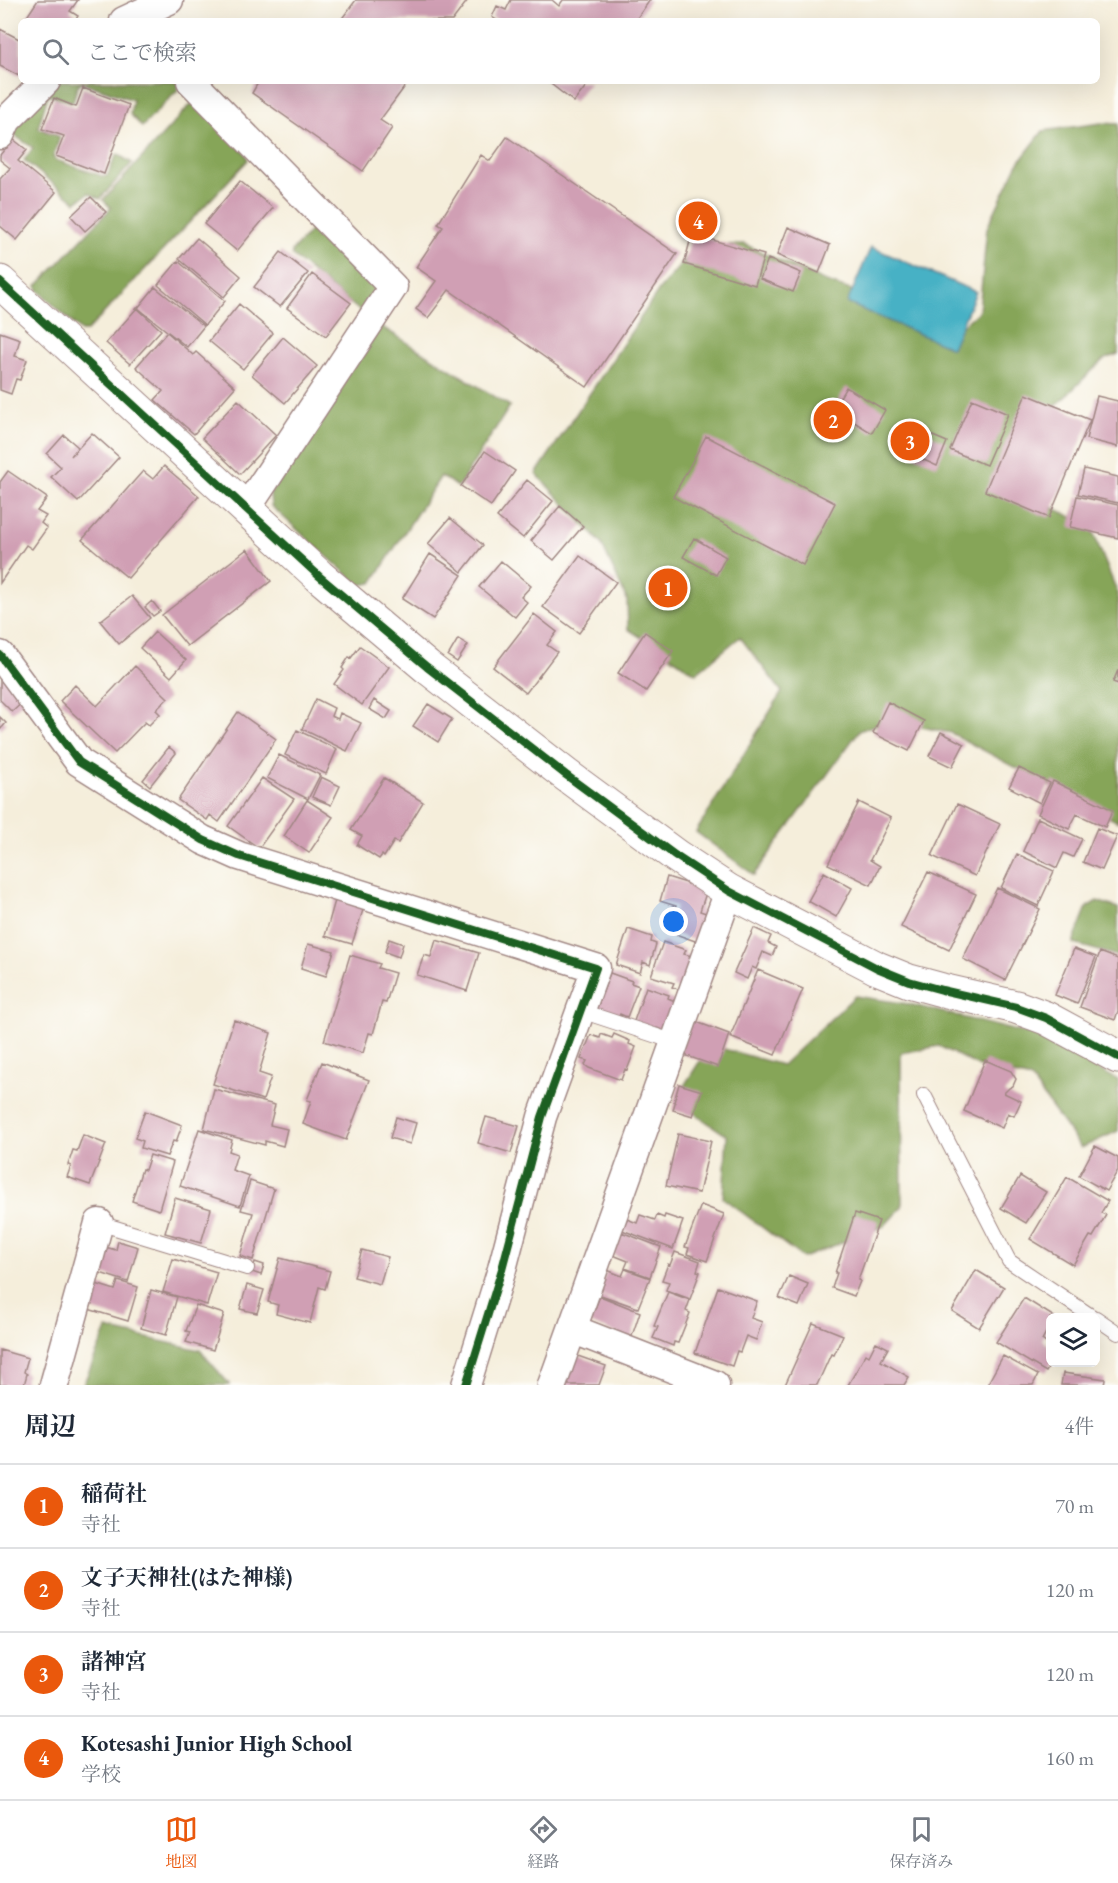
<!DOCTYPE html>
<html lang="ja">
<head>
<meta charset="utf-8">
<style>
	:root { --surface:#fff; --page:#f2f2f3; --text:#1f2937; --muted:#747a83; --line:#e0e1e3; --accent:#ea580c }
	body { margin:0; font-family:"EB Garamond","Noto Serif JP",serif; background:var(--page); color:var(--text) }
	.controls { position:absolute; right:18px; bottom:18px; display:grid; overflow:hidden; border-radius:9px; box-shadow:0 6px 24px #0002 }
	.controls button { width:54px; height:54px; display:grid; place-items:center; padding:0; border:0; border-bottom:2px solid var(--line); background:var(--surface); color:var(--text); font:30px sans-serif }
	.you { position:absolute; left:674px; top:922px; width:21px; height:21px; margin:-15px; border:4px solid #fff; border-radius:50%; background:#1a73e8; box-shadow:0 0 0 9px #1a73e833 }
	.badge { display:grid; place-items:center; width:39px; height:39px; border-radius:50%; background:var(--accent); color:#fff; font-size:20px; font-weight:700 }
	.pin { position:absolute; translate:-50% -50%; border:3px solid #fff; box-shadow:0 2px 6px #0006 }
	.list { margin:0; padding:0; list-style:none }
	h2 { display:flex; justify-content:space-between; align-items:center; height:78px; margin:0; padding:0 24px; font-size:26px }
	h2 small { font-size:20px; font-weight:400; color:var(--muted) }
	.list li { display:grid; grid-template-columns:39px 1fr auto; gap:18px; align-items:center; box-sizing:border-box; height:84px; padding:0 24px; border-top:2px solid var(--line) }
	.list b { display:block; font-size:22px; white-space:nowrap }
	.list p { margin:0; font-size:20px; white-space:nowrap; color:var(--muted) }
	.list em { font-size:20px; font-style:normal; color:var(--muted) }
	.icon { flex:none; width:33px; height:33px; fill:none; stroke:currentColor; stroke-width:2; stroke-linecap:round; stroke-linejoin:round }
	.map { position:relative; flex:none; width:1118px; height:1385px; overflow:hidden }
	.search { position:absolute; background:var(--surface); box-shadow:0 6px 24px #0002; left:18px; right:18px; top:18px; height:66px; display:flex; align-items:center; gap:15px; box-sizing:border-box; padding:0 21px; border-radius:9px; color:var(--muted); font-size:22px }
	.sheet { height:414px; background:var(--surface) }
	nav { display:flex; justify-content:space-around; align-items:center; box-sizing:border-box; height:84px; border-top:2px solid var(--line); background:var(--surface); font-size:16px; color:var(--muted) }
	nav a { display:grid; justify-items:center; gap:3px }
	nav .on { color:var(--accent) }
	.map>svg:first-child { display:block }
	.forest { fill:#86a558; stroke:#686242; stroke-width:1.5 }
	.water { fill:#47b1c5; stroke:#486878; stroke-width:1.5 }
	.building { fill:#d09fb4 }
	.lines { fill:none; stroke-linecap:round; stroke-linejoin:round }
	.service-casing { stroke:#a08683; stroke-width:16 }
	.minor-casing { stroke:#a08683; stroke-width:31 }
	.tertiary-casing { stroke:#a08683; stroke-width:35 }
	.service { stroke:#fff; stroke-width:14 }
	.minor { stroke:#fff; stroke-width:28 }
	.tertiary { stroke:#fff; stroke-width:33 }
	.cycleway-casing { stroke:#fdfcf7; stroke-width:11 }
	.cycleway { stroke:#1b5e20; stroke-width:8 }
</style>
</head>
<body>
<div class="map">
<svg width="1118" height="1385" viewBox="0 0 1118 1385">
	<rect width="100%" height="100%" fill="#fdfcf7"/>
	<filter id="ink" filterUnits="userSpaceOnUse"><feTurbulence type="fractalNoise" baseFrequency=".0167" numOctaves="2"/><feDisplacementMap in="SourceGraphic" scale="12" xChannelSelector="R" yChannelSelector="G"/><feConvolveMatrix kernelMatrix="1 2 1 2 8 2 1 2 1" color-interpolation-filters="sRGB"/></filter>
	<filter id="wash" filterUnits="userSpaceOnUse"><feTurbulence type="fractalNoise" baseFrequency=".008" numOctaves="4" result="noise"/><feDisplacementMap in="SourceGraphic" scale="24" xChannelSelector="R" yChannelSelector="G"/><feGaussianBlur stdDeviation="1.35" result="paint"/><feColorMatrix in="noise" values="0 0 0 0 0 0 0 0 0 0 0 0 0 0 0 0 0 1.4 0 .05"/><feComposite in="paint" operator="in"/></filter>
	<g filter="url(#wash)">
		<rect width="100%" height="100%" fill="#f5eedb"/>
		<path class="forest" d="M55 81H176L179 84 178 90 142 127 130 114 133 100 81 82 77 87 73 102 48 95 38 128 60 137 53 157 56 160 102 176H107L117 154 132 163 100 199 89 193 76 202 24 160 33 148 11 133Z
			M191 104H198L246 154 248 160 87 331H81L38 290 37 286 111 208 103 200Z
			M1101 123 1118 124V354L1103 360 1025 436 1023 492 1091 527 1118 594V822L951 733 888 720 859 731 754 875 696 832 782 692 740 637 696 673 628 629 627 600 601 543 536 474 659 290 696 247 744 244 826 282 962 326 979 311 987 228 1017 165 1043 131Z
			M319 226 378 286 365 309 360 311 292 256V251L313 228Z
			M377 324 510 406 458 487 441 476 372 583 359 585 271 506 270 493Z
			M1097 901 1118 908V956L1074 944V940L1087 907Z
			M855 996 909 1004 1037 1036 1118 1080V1131L1081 1148 1031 1079 980 1067 939 1046 901 1053 902 1207 884 1226 803 1258 723 1198 727 1136 675 1100 710 1045 782 1065Z
			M107 1329 200 1350 230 1385H83Z"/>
		<path class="water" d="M871 247 976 292 952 348 847 303Z"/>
		<g id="blocks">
			<path class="building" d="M38 0H78L70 11 78 16 75 21H24Z
				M356 0H468L452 21H340Z
				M511 0H552L559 6 563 0H650L635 21H498L492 17 497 6 506 10Z
				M0 29 21 40V73L19 76 0 66Z
				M259 81H409L380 120 392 128 363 171 252 93Z
				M547 81H590L574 102Z
				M83 88 129 105 104 174 56 156 64 136 42 129 54 98 76 107Z
				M507 137 677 254 587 387 449 290 428 318 416 309 436 281 416 267 443 227 438 224 481 155 490 161Z
				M13 139 27 150 18 161 56 192 17 240 0 226V179L10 168 0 160V155Z
				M240 181 273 208 237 251 204 224Z
				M91 197 106 212 85 231 71 216Z
				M788 227 830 245 819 273 777 255Z
				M692 234 764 255 755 285 684 264Z
				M197 238 241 276 224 297 179 259Z
				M281 252 308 273 280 307 254 287Z
				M768 259 801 273 793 292 760 279Z
				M178 261 225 301 205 325 158 285Z
				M312 274 351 303 326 336 287 308Z
				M155 287 204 326 187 347 138 308Z
				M239 304 273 333 243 369 209 341Z
				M137 308 161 330 130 364 106 343Z
				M0 332 20 339 15 356 27 360 20 380 16 379 11 394 0 390Z
				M167 332 193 355 196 352 235 387 194 434 155 400 163 391 136 367Z
				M283 337 317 366 285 403 252 375Z
				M846 387 885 410 872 433 833 409Z
				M1026 394 1090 420 1049 518 985 491Z
				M1097 396 1118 401V447L1086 439Z
				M972 399 1008 414 986 465 950 450Z
				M238 400 276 435 240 474 202 438Z
				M914 428 947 442 937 466 904 451Z
				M92 433 119 457 78 502 51 477 61 467 47 454 64 435 78 447 71 456Z
				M706 436 835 503 803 565 673 497Z
				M485 451 515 471 491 506 461 486Z
				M164 466 199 496 128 578 82 540 143 471 153 479Z
				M1084 469 1118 477V503L1078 494Z
				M8 471 47 498 37 511 46 516 41 523 47 528 32 549 26 545 0 583V482Z
				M527 480 553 501 523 538 497 517Z
				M1077 496 1118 505V538L1070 527Z
				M560 506 583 526 554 560 531 541Z
				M450 518 483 545 462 572 428 544Z
				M694 538 726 557 716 575 683 557Z
				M247 549 271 581 187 646 162 615Z
				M430 554 462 575 433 619 402 599Z
				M580 556 616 582 579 633 543 607Z
				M501 561 531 586 521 597 527 602 515 617 479 587Z
				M132 596 150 618 119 644 100 621Z
				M152 601 160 611 153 616 145 607Z
				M534 614 557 632 547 645 557 652 526 693 493 667Z
				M155 632 186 660 171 677 140 648Z
				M645 632 673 651 646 691 618 673Z
				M458 639 468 645 457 662 448 656Z
				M360 646 389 667 362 705 334 684 344 670 342 668 349 657 351 658Z
				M135 666 168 698 156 710 160 714 149 725 145 722 115 753 60 701 75 685 97 706Z
				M1118 670V684L1113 682Z
				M4 676 25 700 12 712 0 700V680Z
				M316 699 334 708 331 716 338 719 340 713 361 723 347 751 302 729Z
				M374 700 391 711 386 719 369 709Z
				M888 702 924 721 909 751 873 733Z
				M428 704 452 719 438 742 413 726Z
				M238 712 276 739 219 822 210 815 207 820 178 800Z
				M0 717 6 723 0 730Z
				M297 730 337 749 326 774 285 755Z
				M941 732 964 744 952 767 929 756Z
				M169 747 176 753 150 786 143 780Z
				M279 755 320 775 308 799 267 778Z
				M1019 768 1050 783 1040 803 1009 787Z
				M321 777 340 786 331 805 312 797Z
				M262 778 294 799 259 848 228 826Z
				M384 778 423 802 398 843 394 841 384 857 382 855 379 859 357 845 362 836 351 830Z
				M1053 781 1113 810 1105 827 1077 814 1069 829 1038 814Z
				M307 800 333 817 309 853 284 836Z
				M859 802 891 818 870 860 880 866 871 885 828 864Z
				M957 804 1000 824 975 876 932 856Z
				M1038 818 1082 839 1073 857 1064 853 1057 868 1023 851Z
				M1097 828 1117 836 1102 870 1083 862Z
				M1017 854 1054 871 1038 906 1001 888Z
				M824 872 852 888 836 917 808 901Z
				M928 872 976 894 949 950 901 927Z
				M667 877 686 883 706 893 700 911 706 913 698 942 667 931 676 906 660 901Z
				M997 888 1040 909 1005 980 963 959Z
				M336 897 364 907 352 944 325 936Z
				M754 928 771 936 768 943 776 947 772 956 763 952 756 969 752 967 747 979 734 973Z
				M628 929 652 937 651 942 656 944 650 965 643 962 640 973 616 965Z
				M389 939 403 944 399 957 385 952Z
				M436 940 479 953 467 991 417 975 424 955 431 957Z
				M663 942 686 950 684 954 692 956 681 990 672 987 674 983 651 976Z
				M308 944 334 951 326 976 301 968Z
				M1074 949 1096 957 1077 1004 1055 995Z
				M1100 952 1118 959V1011L1115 1020 1080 1007Z
				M350 955 380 964 378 968 395 973 386 1003 382 1002 373 1034 369 1033 363 1053 324 1041Z
				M758 970 803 989 775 1055 730 1037Z
				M610 973 632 981 631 983 639 986 627 1017 620 1014 618 1019 596 1010Z
				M646 987 669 995 668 998 675 1001 665 1031 657 1028 656 1033 640 1027 641 1024 634 1021Z
				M234 1020 271 1033 259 1073 271 1077 263 1100 213 1084Z
				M691 1020 729 1034 718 1067 679 1053Z
				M601 1034 612 1038 614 1034 630 1041 629 1044 636 1047 627 1070 625 1069 621 1080 589 1068 585 1065 587 1061 581 1059 591 1035 600 1038Z
				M985 1060 1011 1071 1016 1079 1013 1086 1009 1088 1004 1093 1021 1101 1014 1116 1008 1113 1002 1128 964 1111Z
				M322 1062 369 1080 346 1140 303 1124 311 1101 307 1100Z
				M679 1084 702 1091 693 1116 673 1110 675 1103 674 1102Z
				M214 1089 275 1105 270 1125 287 1129 283 1146 265 1141V1145L204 1129Z
				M145 1111 182 1125 176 1142 173 1141 167 1156 141 1148 143 1141 135 1138Z
				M396 1117 416 1123 410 1144 390 1138Z
				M486 1117 519 1126 511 1153 478 1143Z
				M199 1129 232 1140 229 1151 237 1154 232 1170 249 1176 240 1206 180 1186Z
				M678 1134 711 1141 699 1193 666 1186Z
				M83 1135 106 1144 90 1185 67 1177 71 1166 68 1165 73 1150 77 1151Z
				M1095 1146 1118 1158V1170L1106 1191 1079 1176Z
				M150 1155 173 1162 159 1210 132 1201 142 1169 145 1170Z
				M1020 1176 1046 1192 1026 1223 1001 1208Z
				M1067 1177 1108 1201 1101 1213 1106 1215 1093 1237 1090 1236 1073 1265 1030 1239Z
				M250 1181 274 1189 253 1260 240 1256 253 1213 241 1210Z
				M175 1198 211 1209 201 1243 165 1233Z
				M701 1205 724 1214 707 1261 687 1254 689 1248 685 1247Z
				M855 1213 879 1221 858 1280 860 1281 854 1296 832 1288 837 1273H835Z
				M640 1215 655 1220 657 1215 664 1218 665 1215 683 1221 673 1249 622 1230 627 1219 637 1223Z
				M621 1232 661 1247 650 1277 625 1268 628 1261 613 1255Z
				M118 1241 138 1247 128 1282 97 1272 105 1247 116 1250Z
				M362 1250 388 1257 380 1284 354 1277Z
				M675 1252 700 1261 697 1271 700 1272 690 1299 666 1290 669 1282 662 1280 668 1264 670 1265Z
				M280 1258 330 1271 325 1289 319 1287 310 1323 276 1314 278 1305 268 1302Z
				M173 1259 217 1272 207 1305 163 1292Z
				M255 1262 264 1265 261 1275 252 1272Z
				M625 1269 650 1278 638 1308 598 1294 607 1270 622 1276Z
				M976 1270 1004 1287 979 1328 952 1311Z
				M789 1276 808 1284 799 1306 779 1298Z
				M118 1281 138 1287 128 1321 88 1309 96 1284 115 1290Z
				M247 1285 264 1290 257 1313 240 1309Z
				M718 1287 757 1301 751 1318 762 1322 756 1340 746 1336 740 1352 737 1351 732 1366 695 1353Z
				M151 1290 177 1297 166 1335 141 1328Z
				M668 1292 690 1300 686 1311 690 1313 678 1343 674 1342 673 1346 653 1338 658 1327 654 1326Z
				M600 1296 640 1312 631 1339 589 1323Z
				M1024 1298 1056 1318H1050V1325L1042 1340 1050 1346 1052 1362 1046 1372 996 1342Z
				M196 1305 224 1314 213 1350 186 1342 190 1332 186 1331Z
				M813 1323 843 1335 834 1355 831 1354 817 1385H785Z
				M876 1342 888 1348 881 1361 909 1377 904 1385H848L866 1354 869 1356Z
				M0 1350 28 1358 24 1372 27 1374 24 1385H0Z
				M575 1355 606 1366 599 1385H564Z
				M1003 1356 1038 1375 1033 1385H987Z
				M1063 1373 1105 1379 1104 1385H1061Z"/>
		</g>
	</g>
	<g filter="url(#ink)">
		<use href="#blocks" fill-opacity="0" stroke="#a08683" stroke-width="1.5"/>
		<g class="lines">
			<defs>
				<path id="service" d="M581 1011 675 1042
					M924 1095 1009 1261 1094 1318
					M99 1223 247 1268
					M1096 1318 1118 1333"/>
				<path id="minor" d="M124 21 169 0
					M191 81 393 287 246 509
					M0 135 7 120 46 81
					M0 655 79 762 203 840 239 856 596 968 542 1117 502 1269 466 1385
					M572 1329 715 1385
					M54 1385 99 1223
					M552 1385 729 891"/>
				<path id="tertiary" d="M0 282 319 576 427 667 566 775 676 856 729 891 877 968 909 981 942 990 1016 1007 1046 1018 1118 1057"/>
			</defs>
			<use href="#service" class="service-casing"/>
			<use href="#minor" class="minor-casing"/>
			<use href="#tertiary" class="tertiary-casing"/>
			<use href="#service" class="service"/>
			<use href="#minor" class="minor"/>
			<use href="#tertiary" class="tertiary"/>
			<defs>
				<path id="cycleway" d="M0 282 319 576 427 667 566 775 676 856 729 891 877 968 909 981 942 990 1016 1007 1046 1018 1118 1057
					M0 655 79 762 203 840 239 856 596 968 542 1117 502 1269 466 1385"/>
			</defs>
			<use href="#cycleway" class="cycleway-casing"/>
			<use href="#cycleway" class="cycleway"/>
		</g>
	</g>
</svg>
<div class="controls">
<button><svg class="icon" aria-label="layers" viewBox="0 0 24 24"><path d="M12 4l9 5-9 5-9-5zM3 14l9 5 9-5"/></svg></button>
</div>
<div class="you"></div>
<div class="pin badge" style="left:668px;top:588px">1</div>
<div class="pin badge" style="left:833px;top:420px">2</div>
<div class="pin badge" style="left:910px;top:441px">3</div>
<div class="pin badge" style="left:698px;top:221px">4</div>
<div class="search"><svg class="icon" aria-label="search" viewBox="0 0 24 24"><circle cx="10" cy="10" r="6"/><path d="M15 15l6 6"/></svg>ここで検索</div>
</div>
<section class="sheet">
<h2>周辺<small>4件</small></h2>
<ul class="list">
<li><span class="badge">1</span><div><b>稲荷社</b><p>寺社</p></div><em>70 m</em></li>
<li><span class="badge">2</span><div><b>文子天神社(はた神様)</b><p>寺社</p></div><em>120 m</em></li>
<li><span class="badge">3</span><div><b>諸神宮</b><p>寺社</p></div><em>120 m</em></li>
<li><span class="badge">4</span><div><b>Kotesashi Junior High School</b><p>学校</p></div><em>160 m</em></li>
</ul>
</section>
<nav>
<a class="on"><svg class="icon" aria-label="map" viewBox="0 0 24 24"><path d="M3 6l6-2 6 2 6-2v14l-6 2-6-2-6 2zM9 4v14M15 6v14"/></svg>地図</a>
<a><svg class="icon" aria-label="directions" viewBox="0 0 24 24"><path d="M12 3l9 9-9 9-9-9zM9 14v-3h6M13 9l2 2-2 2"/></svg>経路</a>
<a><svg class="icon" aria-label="saved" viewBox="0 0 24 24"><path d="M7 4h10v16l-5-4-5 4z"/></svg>保存済み</a>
</nav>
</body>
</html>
